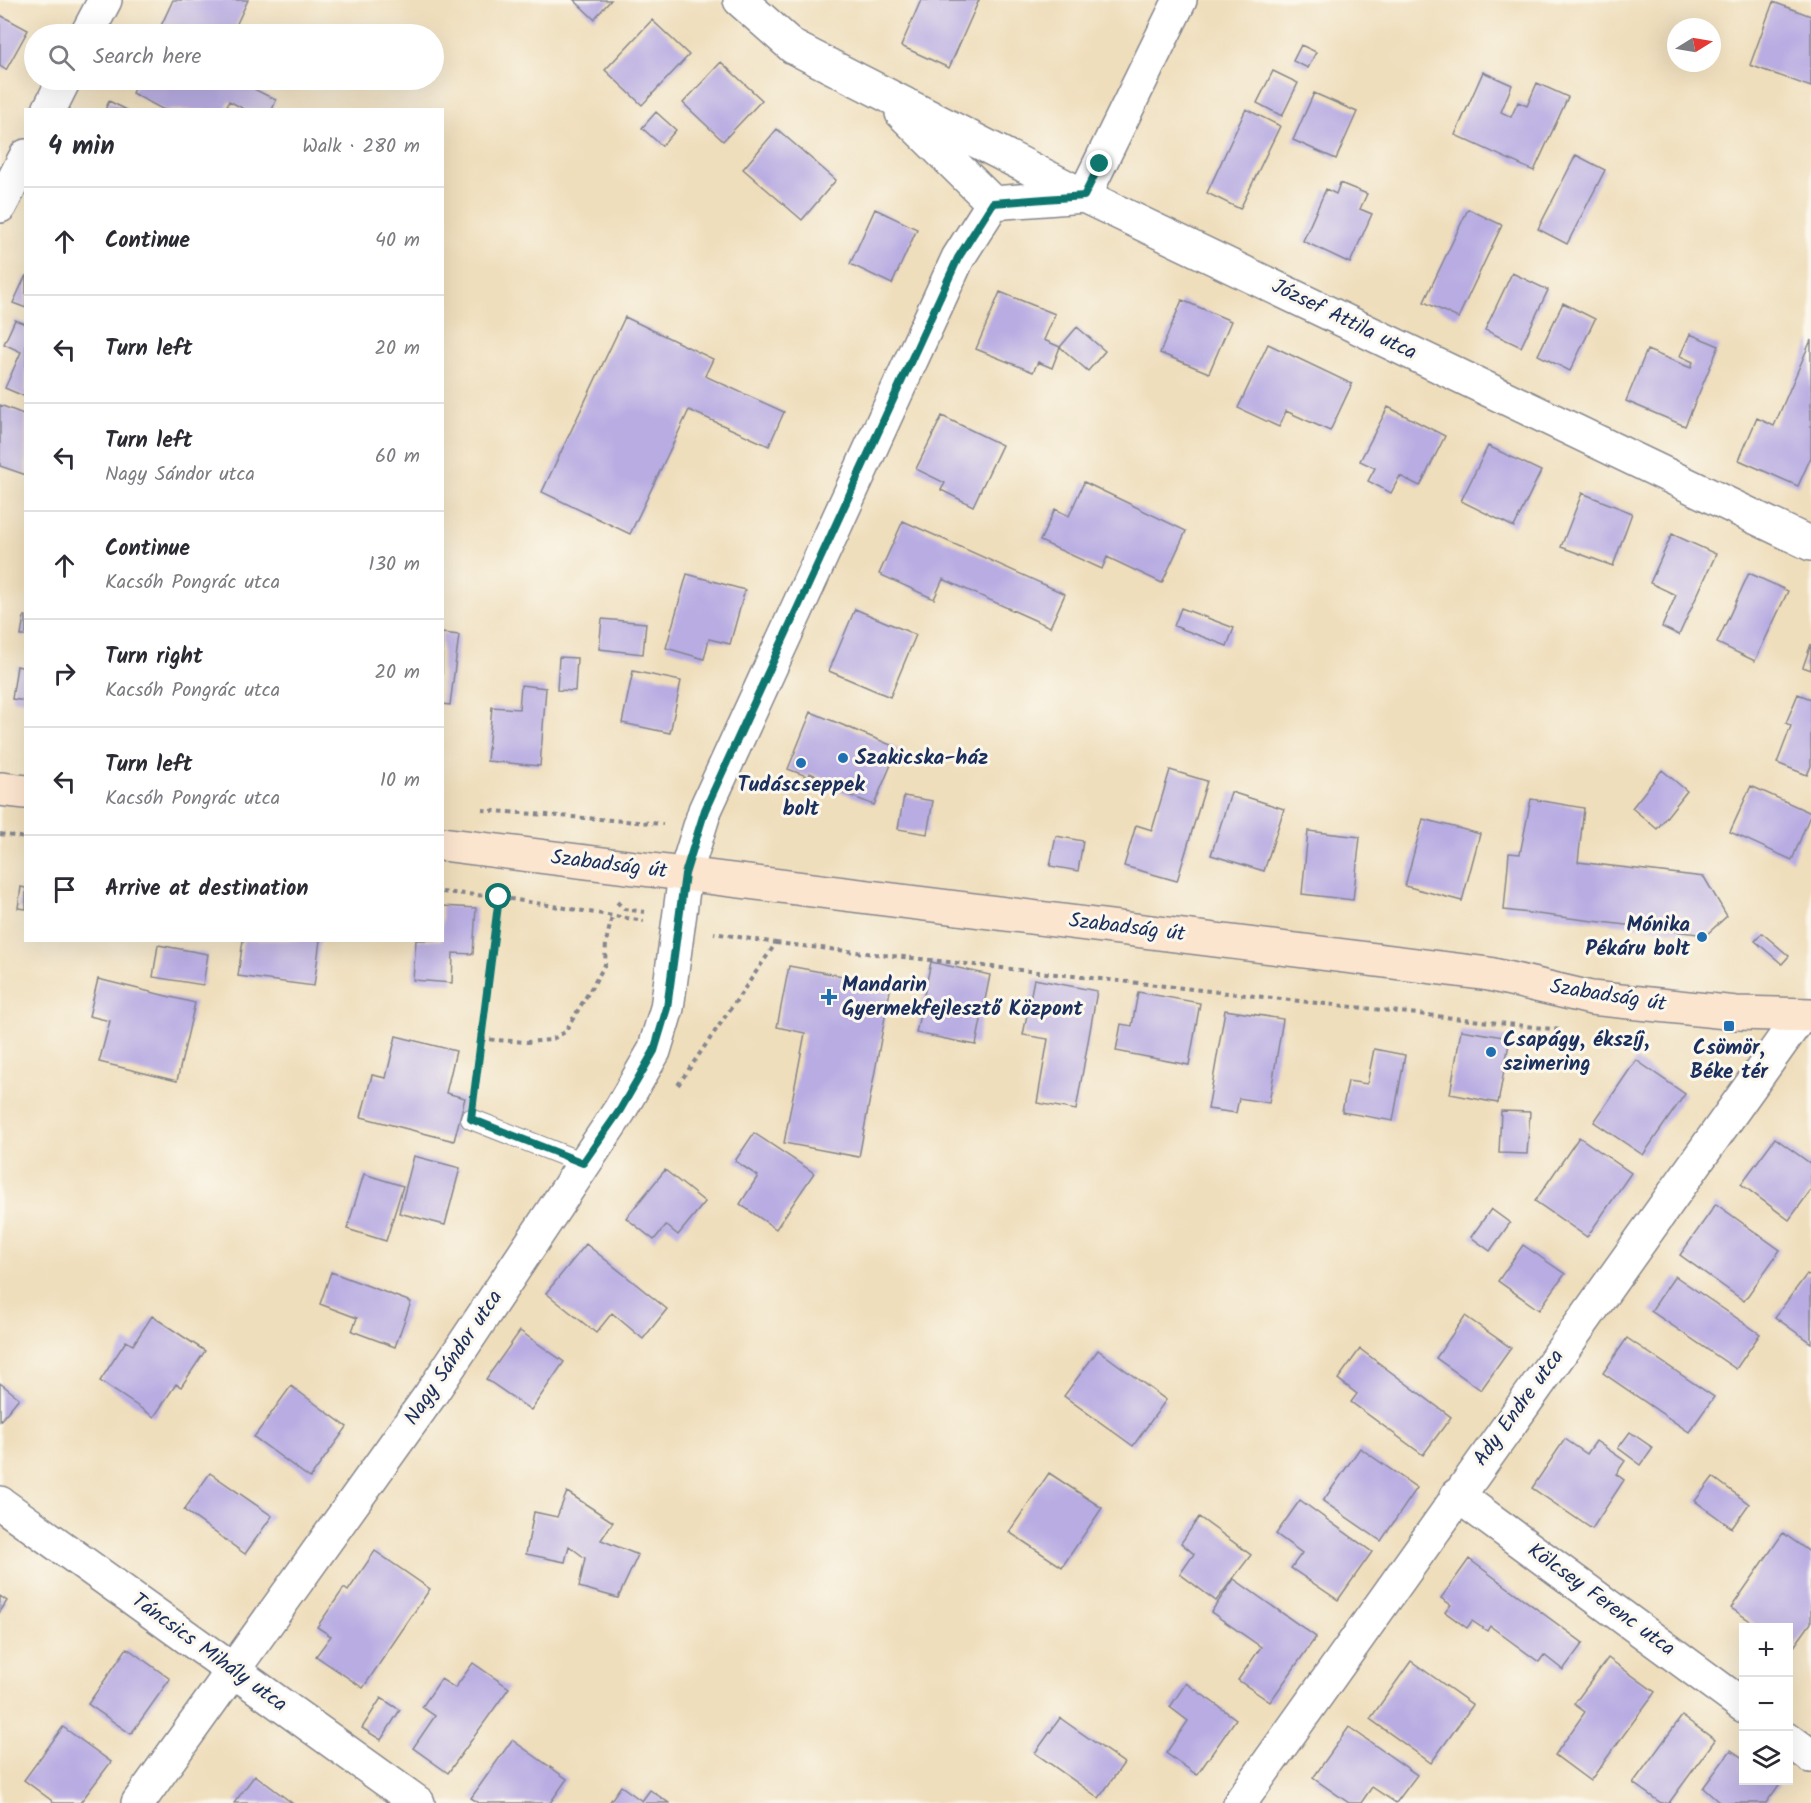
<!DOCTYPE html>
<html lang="en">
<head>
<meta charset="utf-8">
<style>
	:root { --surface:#fff; --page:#f2f2f3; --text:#2b2b33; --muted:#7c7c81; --line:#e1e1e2 }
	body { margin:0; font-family:Kalam,sans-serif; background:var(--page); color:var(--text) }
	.controls { position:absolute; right:18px; bottom:18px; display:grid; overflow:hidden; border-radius:0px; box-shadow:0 6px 24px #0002 }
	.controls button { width:54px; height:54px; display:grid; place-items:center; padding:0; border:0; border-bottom:2px solid var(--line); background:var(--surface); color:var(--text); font:30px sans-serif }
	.compass { position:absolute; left:1667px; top:18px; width:54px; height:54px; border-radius:50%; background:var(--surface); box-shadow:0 6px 24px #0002; rotate:79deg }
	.stop { position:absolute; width:18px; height:18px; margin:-14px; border:4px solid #0f766e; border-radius:50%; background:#fff }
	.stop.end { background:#0f766e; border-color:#fff; box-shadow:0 2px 6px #0008 }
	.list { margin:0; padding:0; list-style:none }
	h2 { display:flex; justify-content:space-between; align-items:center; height:78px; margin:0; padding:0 24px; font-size:26px }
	h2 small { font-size:20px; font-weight:400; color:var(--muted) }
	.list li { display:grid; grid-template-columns:39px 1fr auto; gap:18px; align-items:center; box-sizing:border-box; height:108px; padding:0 24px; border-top:2px solid var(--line) }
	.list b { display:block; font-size:22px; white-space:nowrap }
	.list p { margin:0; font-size:20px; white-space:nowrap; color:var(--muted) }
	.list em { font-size:20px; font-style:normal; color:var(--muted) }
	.icon { flex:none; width:33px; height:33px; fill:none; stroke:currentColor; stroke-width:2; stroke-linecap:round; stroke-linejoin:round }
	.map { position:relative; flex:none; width:1811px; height:1803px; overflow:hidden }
	.search { position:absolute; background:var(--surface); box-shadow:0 6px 24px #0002; left:24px; top:24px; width:420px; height:66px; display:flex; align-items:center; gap:15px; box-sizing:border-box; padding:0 21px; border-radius:33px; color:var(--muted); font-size:22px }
	.panel { position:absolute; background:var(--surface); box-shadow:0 6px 24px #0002; left:24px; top:108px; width:420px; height:834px; border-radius:0px }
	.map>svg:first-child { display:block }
	.building { fill:#b8ace2 }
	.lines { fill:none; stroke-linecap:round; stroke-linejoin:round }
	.lane-casing { stroke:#85868d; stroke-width:22 }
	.street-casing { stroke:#85868d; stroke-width:36 }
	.secondary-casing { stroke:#85868d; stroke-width:36 }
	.path { stroke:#85868d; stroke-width:4; stroke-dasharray:4.5 4.5; stroke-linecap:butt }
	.lane { stroke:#fff; stroke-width:20 }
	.street { stroke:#fff; stroke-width:33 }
	.secondary { stroke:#fce5cf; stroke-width:33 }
	.route { stroke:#0f766e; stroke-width:8 }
	.poi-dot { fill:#1f6fb2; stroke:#fbf7ec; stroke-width:2 }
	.labels { text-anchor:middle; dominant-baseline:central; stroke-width:6; stroke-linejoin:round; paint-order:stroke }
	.street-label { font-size:21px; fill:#1b2f5e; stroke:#fbf7ec }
	.poi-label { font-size:21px; font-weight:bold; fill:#1b2f5e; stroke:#fbf7ec; text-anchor:start }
</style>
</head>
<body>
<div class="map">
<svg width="1811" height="1803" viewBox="0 0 1811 1803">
	<rect width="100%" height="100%" fill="#fbf7ec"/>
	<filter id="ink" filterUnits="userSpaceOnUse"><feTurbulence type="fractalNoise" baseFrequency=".0167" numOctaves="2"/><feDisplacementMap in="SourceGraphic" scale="12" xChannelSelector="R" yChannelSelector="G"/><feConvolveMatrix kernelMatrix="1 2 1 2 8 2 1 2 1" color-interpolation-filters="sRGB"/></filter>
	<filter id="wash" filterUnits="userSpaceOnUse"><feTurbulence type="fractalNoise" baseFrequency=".008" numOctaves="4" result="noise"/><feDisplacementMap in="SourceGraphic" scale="24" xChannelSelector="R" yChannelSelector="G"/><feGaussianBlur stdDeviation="1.35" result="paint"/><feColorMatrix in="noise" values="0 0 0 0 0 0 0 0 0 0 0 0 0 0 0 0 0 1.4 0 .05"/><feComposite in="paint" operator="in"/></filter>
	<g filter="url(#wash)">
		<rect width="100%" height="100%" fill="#efdebc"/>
		<g id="blocks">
			<path class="building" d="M173 0H248L232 34H173L160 28Z
				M574 0H611L594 19Z
				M921 0H979L949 68 901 46Z
				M1773 2 1811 16V87L1750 65Z
				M0 15 28 30 6 70 0 66Z
				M652 20 689 55 642 105 605 70Z
				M1301 45 1316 52 1308 68 1293 61Z
				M721 62 762 100 723 141 683 103Z
				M1273 71 1298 83 1282 116 1257 103Z
				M1483 72 1512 85 1501 112 1511 117 1518 102 1527 106 1537 83 1568 97 1534 171 1455 135Z
				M138 80H236L276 100 272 110H246L229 101 225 110H164L132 93Z
				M1314 93 1357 112 1336 159 1293 140Z
				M109 101 127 110H105Z
				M1246 109 1280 126 1240 209 1207 193Z
				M656 112 676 130 662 146 642 128Z
				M777 129 836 180 802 220 743 169Z
				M1576 155 1605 170 1567 244 1538 229Z
				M1340 183 1367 194 1360 209 1372 214 1350 263 1303 241 1326 189 1336 194Z
				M875 209 917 229 892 284 850 264Z
				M1468 209 1502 225 1458 318 1424 302Z
				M1512 273 1548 290 1521 347 1485 330Z
				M26 275V308L13 303Z
				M1000 292 1055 314 1044 340 1060 347 1077 327 1105 351 1088 371 1060 347 1052 368 1038 362 1033 372 976 349Z
				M1182 300 1231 321 1209 373 1160 353Z
				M1563 303 1595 319 1570 371 1538 355Z
				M625 317 713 359 705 376 784 412 769 446 689 410 630 534 542 492Z
				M15 320 26 324V397L5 388 21 352 4 344Z
				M1690 334 1719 346 1685 426 1626 401 1647 350 1691 368 1693 362 1680 356Z
				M1811 340V457L1798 486 1739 460 1757 418 1774 426Z
				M1268 344 1352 384 1330 431 1286 411 1279 427 1238 408Z
				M0 405 26 415V475L0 466Z
				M1388 407 1445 436 1420 486 1400 476 1391 493 1368 481 1375 468 1360 461Z
				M942 416 1002 445 973 506 941 490 945 483 916 469Z
				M1488 446 1541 471 1514 527 1461 501Z
				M1084 482 1186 531 1162 583 1107 557 1102 569 1040 541 1055 509 1069 516Z
				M1582 493 1632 513 1613 566 1561 547Z
				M903 521 1065 594 1050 627 943 579 934 599 879 574Z
				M1672 534 1716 554 1679 635 1662 627 1676 595 1650 583Z
				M1749 573 1788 591 1755 661 1717 643Z
				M687 574 745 590 730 644 709 639 704 659 666 648Z
				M1181 608 1234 628 1227 646 1174 626Z
				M855 609 916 635 890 697 829 671Z
				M24 616H26V636H21Z
				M602 619 646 623 643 654 599 649Z
				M442 633 459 635 450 705 442 704Z
				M1811 644V670L1803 667Z
				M559 657 577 658 575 691 557 690Z
				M17 666 26 668V701L12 699Z
				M633 671 681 681 670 733 622 723Z
				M521 685 546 688 540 766 487 761 492 707 519 709Z
				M1798 694 1811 699V766L1807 775 1777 763 1791 726 1786 723Z
				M811 712 898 748 874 805 839 791 841 786 810 773 809 777 788 769Z
				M1170 770 1207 781 1177 881 1124 866 1136 825 1152 830Z
				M1662 770 1687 791 1657 829 1632 808Z
				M1751 786 1811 813 1792 860 1730 832Z
				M1231 792 1284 809 1264 871 1211 855Z
				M904 796 933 801 927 834 898 829Z
				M1531 799 1584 808 1578 862 1704 877 1727 916 1706 935 1504 910 1509 853 1520 854Z
				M1423 819 1480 834 1462 901 1405 886Z
				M1308 831 1360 837 1353 900 1302 894Z
				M1056 836 1083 841 1078 871 1050 866Z
				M21 887 26 888V909L18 908Z
				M442 906 476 908 473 954 453 953 452 983 413 980 416 940H442Z
				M1762 933 1789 956 1782 964 1755 941Z
				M243 940H320L314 986 238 976Z
				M158 945 208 954 203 985 153 977Z
				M931 962 990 975 976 1045 916 1033Z
				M789 966 891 985 859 1157 784 1143 805 1033 777 1027Z
				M98 979 195 1003 177 1081 99 1062 110 1021 89 1016Z
				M1034 979 1097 991 1076 1110 1037 1103 1048 1039 1023 1035Z
				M1138 992 1200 1003 1189 1065 1116 1051 1121 1024 1132 1026Z
				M1225 1010 1283 1019 1269 1103 1239 1098 1236 1113 1208 1109Z
				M1461 1030 1510 1038 1498 1103 1450 1094Z
				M396 1036 456 1051 446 1093 465 1098 454 1141 361 1117 372 1075 386 1078Z
				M1374 1049 1405 1055 1393 1121 1342 1112 1348 1081 1367 1084Z
				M1636 1060 1685 1094 1643 1155 1594 1122Z
				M1501 1111 1530 1112 1527 1154 1499 1153Z
				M754 1133 814 1173 776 1229 740 1204 758 1176 735 1161Z
				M1579 1137 1631 1173 1587 1237 1535 1201Z
				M1775 1138 1811 1164V1190L1789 1220 1741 1184Z
				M414 1156 460 1168 445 1225 399 1213Z
				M665 1170 705 1202 678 1235 666 1225 654 1240 626 1218Z
				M364 1174 403 1186 386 1241 347 1229Z
				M1716 1204 1780 1250 1744 1301 1680 1255Z
				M1491 1209 1510 1223 1490 1251 1471 1237Z
				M586 1244 667 1309 643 1339 612 1313 596 1333 546 1293Z
				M1523 1245 1565 1274 1539 1310 1498 1281Z
				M331 1272 411 1302 395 1347 352 1331 357 1318 320 1304Z
				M1807 1274 1811 1277V1343L1775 1317Z
				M1675 1276 1760 1334 1736 1369 1651 1311Z
				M152 1316 205 1351 181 1387 176 1384 154 1417 100 1381 126 1341 133 1345Z
				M1465 1316 1511 1348 1481 1390 1436 1358Z
				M520 1331 564 1362 531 1410 486 1379Z
				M1627 1338 1714 1397 1689 1432 1603 1373Z
				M1360 1349 1451 1417 1423 1455 1351 1402 1357 1394 1338 1379Z
				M1098 1350 1166 1400 1133 1446 1064 1396Z
				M0 1383 19 1398 0 1421Z
				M291 1386 347 1427 310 1478 254 1437Z
				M1630 1432 1653 1448 1641 1465 1618 1448Z
				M1565 1439 1587 1454 1596 1441 1625 1461 1616 1474 1624 1480 1592 1529 1532 1488Z
				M1360 1448 1417 1488 1381 1541 1323 1501Z
				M210 1473 272 1516 245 1554 184 1510Z
				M1049 1473 1102 1508 1062 1567 1009 1532Z
				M1713 1477 1749 1504 1732 1528 1695 1501Z
				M567 1492 613 1522 601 1540 638 1555 618 1598 579 1587 585 1558 569 1546 565 1562 526 1554 534 1512 557 1517Z
				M1300 1500 1372 1552 1338 1600 1291 1568 1302 1553 1276 1534Z
				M1199 1517 1251 1555 1216 1601 1180 1574 1194 1554 1181 1543Z
				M1783 1533 1811 1553V1623L1788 1655V1628H1753L1755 1624 1731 1608Z
				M375 1551 430 1589 363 1688 316 1656 331 1636 317 1627 344 1588 348 1591Z
				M1469 1559 1583 1643 1563 1670 1544 1655 1539 1662 1490 1626 1487 1631 1472 1621 1467 1628 1445 1612 1451 1605 1441 1598Z
				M1234 1579 1316 1637 1270 1702 1238 1680 1261 1647 1211 1612Z
				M0 1596 7 1601 0 1612Z
				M127 1648 170 1679 131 1734 88 1704Z
				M1608 1658 1655 1692 1590 1781 1555 1755 1585 1712 1574 1704Z
				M1411 1661 1473 1705 1431 1763 1370 1719Z
				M473 1663 509 1688 448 1773 413 1748 435 1716 422 1707 441 1679 455 1688Z
				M1186 1683 1236 1719 1197 1775 1166 1753 1188 1721 1170 1707Z
				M381 1698 400 1710 381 1740 362 1728Z
				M1682 1716 1715 1740 1669 1803H1661L1633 1783Z
				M1060 1718 1124 1763 1099 1798 1035 1753Z
				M63 1727 111 1762 80 1803H55L24 1780Z
				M1349 1727 1417 1775 1396 1803 1372 1787 1361 1803H1349L1313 1778Z
				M512 1740 567 1779 550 1803H479L471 1798Z
				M1731 1750 1744 1759V1780H1773L1779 1785 1766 1803H1720L1703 1788Z
				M255 1775 292 1803H234Z
				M621 1786 642 1801 650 1790 669 1803H609Z"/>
		</g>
	</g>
	<g filter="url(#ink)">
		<use href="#blocks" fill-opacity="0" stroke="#85868d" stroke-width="1.5"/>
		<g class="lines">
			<defs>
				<path id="lane" d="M471 1119 583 1163"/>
				<path id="street" d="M740 0 793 47 1084 196 1811 544
					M87 34 105 0
					M49 110 64 80
					M902 113 993 203
					M993 203 1084 196 1180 0
					M0 206 26 156
					M1457 1495 1744 1706
					M0 1503 418 1803
					M1788 1739 1811 1756
					M138 1803 431 1394 620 1110 654 1051 667 1008 685 875 705 810 958 258 993 203
					M1240 1803 1801 1015"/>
				<path id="secondary" d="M0 789 26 792
					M442 844 1489 974 1591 998 1736 1013 1811 1015"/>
			</defs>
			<use href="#lane" class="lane-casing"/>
			<use href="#street" class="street-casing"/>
			<use href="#secondary" class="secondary-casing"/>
			<path class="path" d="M482 810 663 824
				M0 834 26 838
				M442 892 499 897
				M617 902 624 909 645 912
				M776 943 1562 1030
				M481 1039 527 1042 551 1040 565 1032 605 965 606 942 612 917
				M678 1085 776 943 714 933
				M474 1092 499 897 644 921"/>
			<use href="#lane" class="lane"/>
			<use href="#street" class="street"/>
			<use href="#secondary" class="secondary"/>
		</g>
	</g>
	<g class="lines" filter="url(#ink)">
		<path class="route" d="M499 897 471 1119 583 1163 620 1110 654 1051 667 1008 685 874 705 810 958 258 993 203 1084 196 1100 164"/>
	</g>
	<g class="poi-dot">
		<circle cx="843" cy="758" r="6"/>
		<circle cx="801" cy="763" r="6"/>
		<circle cx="1702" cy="937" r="6"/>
		<path d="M826 988h6v6h6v6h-6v6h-6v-6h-6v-6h6z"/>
		<rect x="1723" y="1020" width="12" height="12" rx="3"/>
		<circle cx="1491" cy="1052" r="6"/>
	</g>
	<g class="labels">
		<g class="street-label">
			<text transform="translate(1344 320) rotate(26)">József Attila utca</text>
			<text transform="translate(609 865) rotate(7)">Szabadság út</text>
			<text transform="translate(1127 928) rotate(7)">Szabadság út</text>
			<text transform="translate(1608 996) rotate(9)">Szabadság út</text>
			<text transform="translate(454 1358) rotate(-56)">Nagy Sándor utca</text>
			<text transform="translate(1519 1408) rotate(-54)">Ady Endre utca</text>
			<text transform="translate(1601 1600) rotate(36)">Kölcsey Ferenc utca</text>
			<text transform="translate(209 1653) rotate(36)">Táncsics Mihály utca</text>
		</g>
		<g class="poi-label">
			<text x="855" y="758">Szakicska-ház</text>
			<text x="801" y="785" text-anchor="middle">Tudáscseppek<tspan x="801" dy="24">bolt</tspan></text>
			<text x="1690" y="925" text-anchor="end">Mónika<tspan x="1690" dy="24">Pékáru bolt</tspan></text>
			<text x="842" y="985">Mandarin<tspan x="842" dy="24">Gyermekfejlesztő Központ</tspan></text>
			<text x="1503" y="1040">Csapágy, ékszíj,<tspan x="1503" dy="24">szimering</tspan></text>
			<text x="1729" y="1048" text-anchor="middle">Csömör,<tspan x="1729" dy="24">Béke tér</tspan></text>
		</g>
	</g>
</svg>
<div class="controls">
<button>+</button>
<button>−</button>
<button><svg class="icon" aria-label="layers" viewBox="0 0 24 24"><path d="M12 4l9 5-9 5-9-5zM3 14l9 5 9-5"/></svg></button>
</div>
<svg class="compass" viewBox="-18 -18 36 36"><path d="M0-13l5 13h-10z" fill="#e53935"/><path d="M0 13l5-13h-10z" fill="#7c7c81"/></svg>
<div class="stop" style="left:499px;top:897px"></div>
<div class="stop end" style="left:1100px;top:164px"></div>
<div class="search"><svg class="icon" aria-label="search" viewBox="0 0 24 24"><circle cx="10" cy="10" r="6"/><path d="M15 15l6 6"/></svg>Search here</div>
<section class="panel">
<h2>4 min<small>Walk · 280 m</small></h2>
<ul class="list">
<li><svg class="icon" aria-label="ahead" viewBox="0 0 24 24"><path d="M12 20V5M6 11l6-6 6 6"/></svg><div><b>Continue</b></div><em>40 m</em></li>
<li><svg class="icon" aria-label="left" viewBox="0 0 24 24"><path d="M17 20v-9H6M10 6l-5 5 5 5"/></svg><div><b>Turn left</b></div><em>20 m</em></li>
<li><svg class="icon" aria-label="left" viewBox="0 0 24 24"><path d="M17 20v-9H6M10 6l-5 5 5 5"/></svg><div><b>Turn left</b><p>Nagy Sándor utca</p></div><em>60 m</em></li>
<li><svg class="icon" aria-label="ahead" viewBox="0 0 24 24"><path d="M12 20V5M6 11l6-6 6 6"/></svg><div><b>Continue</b><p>Kacsóh Pongrác utca</p></div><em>130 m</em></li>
<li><svg class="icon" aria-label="right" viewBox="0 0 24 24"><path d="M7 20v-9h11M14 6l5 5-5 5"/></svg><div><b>Turn right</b><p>Kacsóh Pongrác utca</p></div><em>20 m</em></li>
<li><svg class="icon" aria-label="left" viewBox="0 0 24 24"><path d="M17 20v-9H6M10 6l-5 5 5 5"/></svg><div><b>Turn left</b><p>Kacsóh Pongrác utca</p></div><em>10 m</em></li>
<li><svg class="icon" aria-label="arrive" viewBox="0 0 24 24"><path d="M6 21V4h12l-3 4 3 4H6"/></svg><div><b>Arrive at destination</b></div></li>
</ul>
</section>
</div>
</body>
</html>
